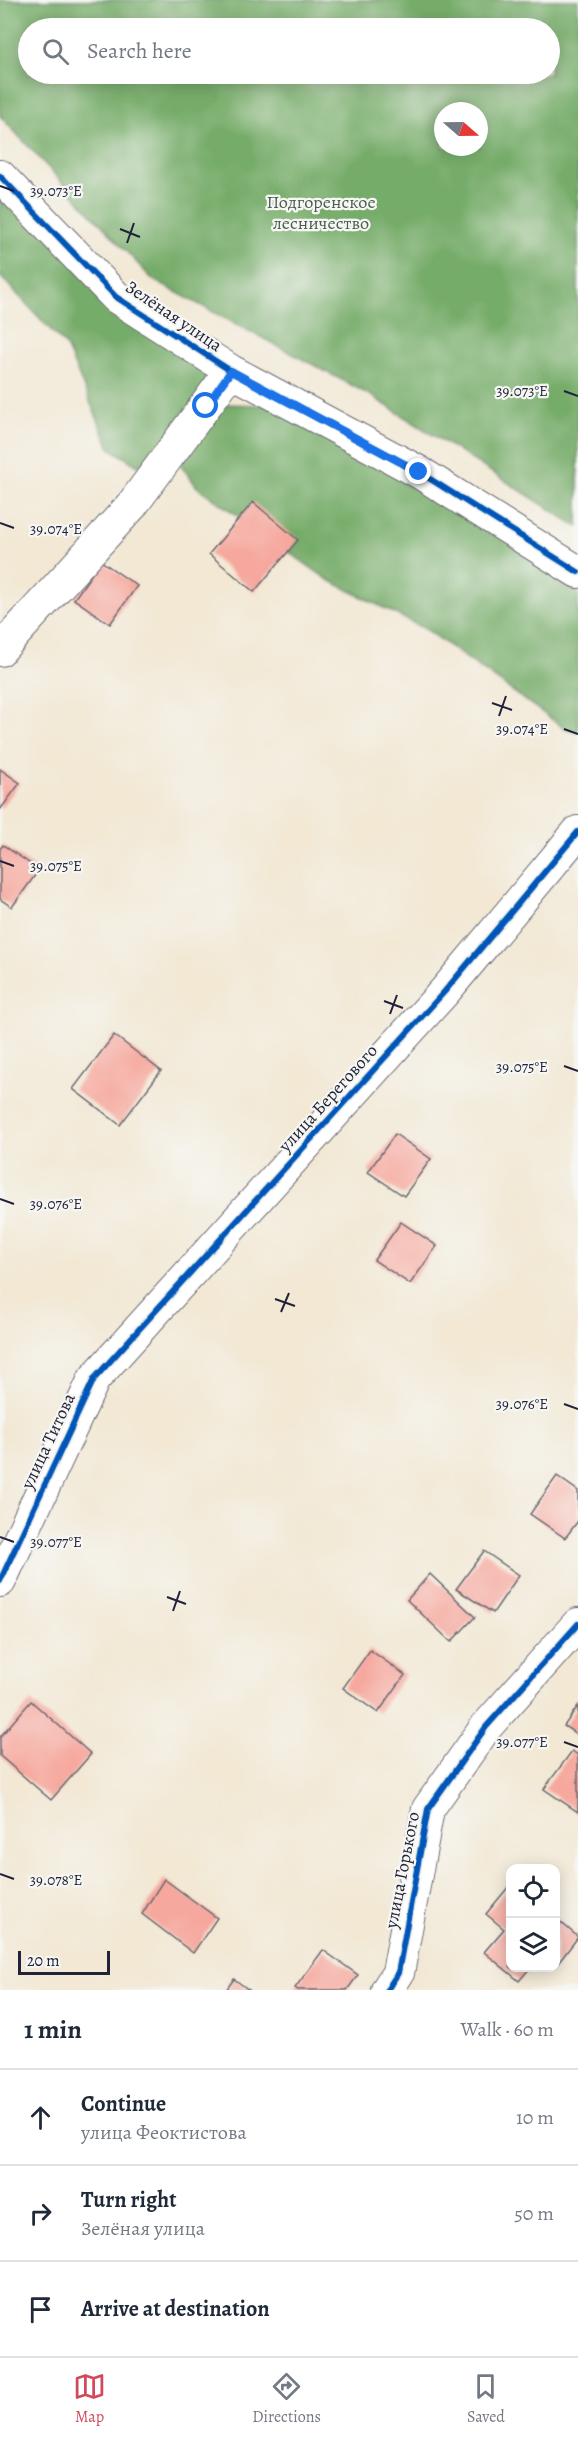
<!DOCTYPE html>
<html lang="en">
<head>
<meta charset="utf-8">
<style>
	:root { --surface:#fff; --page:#f2f2f3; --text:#1f2937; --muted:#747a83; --line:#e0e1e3; --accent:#d1495b }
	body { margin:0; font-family:Alegreya,serif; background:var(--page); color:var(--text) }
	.controls { position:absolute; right:18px; bottom:18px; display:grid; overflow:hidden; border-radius:12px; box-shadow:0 3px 15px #0003 }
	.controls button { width:54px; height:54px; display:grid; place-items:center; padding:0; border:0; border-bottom:2px solid var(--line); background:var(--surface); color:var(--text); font:30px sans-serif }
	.compass { position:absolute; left:434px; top:102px; width:54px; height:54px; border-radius:50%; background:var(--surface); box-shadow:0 3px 15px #0003; rotate:110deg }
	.scale { position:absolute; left:18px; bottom:15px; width:92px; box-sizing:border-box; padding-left:6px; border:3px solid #22223b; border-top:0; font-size:16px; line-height:21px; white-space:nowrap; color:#22223b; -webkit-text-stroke:4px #f6f6f2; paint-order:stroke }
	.stop { position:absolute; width:18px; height:18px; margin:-14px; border:4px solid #1a73e8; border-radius:50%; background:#fff }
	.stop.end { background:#1a73e8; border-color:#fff; box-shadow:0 2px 6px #0008 }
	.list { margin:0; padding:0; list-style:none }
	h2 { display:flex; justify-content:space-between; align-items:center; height:78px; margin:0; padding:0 24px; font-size:26px }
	h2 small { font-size:20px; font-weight:400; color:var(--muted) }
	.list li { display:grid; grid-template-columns:39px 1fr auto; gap:18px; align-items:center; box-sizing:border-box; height:96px; padding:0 24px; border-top:2px solid var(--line) }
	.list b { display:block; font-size:22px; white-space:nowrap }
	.list p { margin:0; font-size:20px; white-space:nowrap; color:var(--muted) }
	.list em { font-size:20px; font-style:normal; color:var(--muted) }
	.icon { flex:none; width:33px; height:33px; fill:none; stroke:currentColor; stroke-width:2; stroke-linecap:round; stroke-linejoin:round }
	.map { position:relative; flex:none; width:578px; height:1990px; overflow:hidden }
	.search { position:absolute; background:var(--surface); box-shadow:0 3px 15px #0003; left:18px; right:18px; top:18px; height:66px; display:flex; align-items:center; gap:15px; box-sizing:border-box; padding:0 21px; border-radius:33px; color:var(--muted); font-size:22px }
	.sheet { height:366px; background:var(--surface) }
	nav { display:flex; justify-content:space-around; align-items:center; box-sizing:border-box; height:84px; border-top:2px solid var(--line); background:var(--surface); font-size:16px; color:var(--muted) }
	nav a { display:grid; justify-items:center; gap:3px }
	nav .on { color:var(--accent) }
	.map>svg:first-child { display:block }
	.forest { fill:#76ac69; stroke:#4c6752; stroke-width:1.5; fill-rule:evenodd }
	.building { fill:#f6a89e }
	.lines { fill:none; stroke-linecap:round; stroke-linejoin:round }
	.minor-casing { stroke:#6b6771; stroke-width:34 }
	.minor { stroke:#fff; stroke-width:32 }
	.cycleway-casing { stroke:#f6f6f2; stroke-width:10 }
	.cycleway { stroke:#0057b8; stroke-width:6 }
	.route { stroke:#1a73e8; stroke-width:8 }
	.ticks { fill:none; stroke:#22223b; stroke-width:2 }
	.labels { text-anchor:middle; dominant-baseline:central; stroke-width:4.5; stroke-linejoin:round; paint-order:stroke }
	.park-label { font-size:18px; fill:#4a5c51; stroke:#f6f6f2 }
	.street-label { font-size:18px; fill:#22223b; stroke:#f6f6f2 }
	.ticks-label { font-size:15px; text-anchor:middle; fill:#22223b; stroke:#f6f6f2; stroke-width:4.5; stroke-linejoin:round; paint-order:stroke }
</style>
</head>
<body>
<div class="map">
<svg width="578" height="1990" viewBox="0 0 578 1990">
	<rect width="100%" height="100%" fill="#f6f6f2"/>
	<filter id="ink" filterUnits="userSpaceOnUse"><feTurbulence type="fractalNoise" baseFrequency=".0167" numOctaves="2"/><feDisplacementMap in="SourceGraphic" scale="12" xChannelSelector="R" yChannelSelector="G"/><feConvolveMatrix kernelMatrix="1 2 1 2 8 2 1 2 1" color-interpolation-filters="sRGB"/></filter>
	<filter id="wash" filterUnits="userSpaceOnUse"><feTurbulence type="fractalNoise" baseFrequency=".008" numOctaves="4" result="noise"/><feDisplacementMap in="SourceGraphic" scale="24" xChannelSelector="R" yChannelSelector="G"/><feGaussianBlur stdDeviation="1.35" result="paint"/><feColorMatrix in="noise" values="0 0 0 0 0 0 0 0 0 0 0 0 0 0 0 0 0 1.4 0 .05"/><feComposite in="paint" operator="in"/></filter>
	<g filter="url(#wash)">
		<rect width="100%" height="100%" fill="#f2e8d4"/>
		<path class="forest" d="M0 0H578V527L370 395 153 280 0 116ZM28 28H550V74H28ZM443 111H479V147H443Z
			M0 193 213 360 200 394 165 449 138 466 110 448 66 346 0 276Z
			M224 404 266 405 578 572V732L564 728 427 630 327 579 197 487 181 465Z"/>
		<g id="blocks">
			<path class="building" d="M253 502 298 540 254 592 209 554Z
				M101 561 137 586 110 624 74 599Z
				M0 769 20 783 0 810Z
				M3 845 39 870 12 907 0 899V849Z
				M114 1035 161 1071 120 1125 73 1089Z
				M395 1134 431 1159 404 1196 368 1172Z
				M401 1222 437 1246 410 1284 374 1260Z
				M557 1476 578 1491V1521L565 1538 530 1514Z
				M484 1551 519 1575 493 1613 456 1589Z
				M430 1574 475 1617 451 1642 407 1600Z
				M370 1650 405 1675 378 1713 343 1688Z
				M31 1701 91 1754 51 1800 0 1756V1737Z
				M578 1706V1735L564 1726Z
				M572 1751 578 1755V1812L544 1789Z
				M164 1879 217 1918 193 1953 142 1914Z
				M510 1885V1968H530L519 1981 484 1952 504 1929 486 1914Z
				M556 1918 578 1937 556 1966Z
				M323 1950 358 1975 347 1990H298L295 1988Z
				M234 1979 249 1990H226Z"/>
		</g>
	</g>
	<g filter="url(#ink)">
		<use href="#blocks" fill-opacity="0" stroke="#6b6771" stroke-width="1.5"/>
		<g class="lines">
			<defs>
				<path id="minor" d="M0 176 116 297 231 371 419 472 578 572
					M0 650 132 505 231 371
					M0 1581 94 1379 445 991 578 832
					M387 1990 398 1973 428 1809 486 1727 578 1624"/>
			</defs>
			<use href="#minor" class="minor-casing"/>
			<use href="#minor" class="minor"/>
			<defs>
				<path id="cycleway" d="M0 176 116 297 231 371 419 472 578 572
					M0 1581 94 1379 445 991 578 832
					M387 1990 398 1973 428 1809 486 1727 578 1624"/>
			</defs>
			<use href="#cycleway" class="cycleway-casing"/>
			<use href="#cycleway" class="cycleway"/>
		</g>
	</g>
	<g class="lines" filter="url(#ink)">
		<path class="route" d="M206 406 231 371 419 472"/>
	</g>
	<path class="ticks" d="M0 186 14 191M120 229 140 237M127 243 134 223M564 391 578 396M0 523 14 528M492 703 512 710M499 716 506 696M564 729 578 734M0 861 14 866M384 1001 403 1008M390 1014 397 995M564 1066 578 1071M0 1199 14 1204M275 1299 295 1306M281 1312 289 1293M564 1404 578 1409M0 1537 14 1542M167 1597 186 1604M173 1611 180 1591M564 1742 578 1747M0 1874 14 1879"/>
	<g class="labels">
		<g class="park-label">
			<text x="321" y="202">Подгоренское<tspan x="321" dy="21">лесничество</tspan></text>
		</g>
		<g class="street-label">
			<text transform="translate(174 316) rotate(34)">Зелёная улица</text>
			<text transform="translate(328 1098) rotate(-48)">улица Берегового</text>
			<text transform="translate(48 1441) rotate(-65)">улица Титова</text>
			<text transform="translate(402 1870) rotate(-79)">улица Горького</text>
		</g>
	</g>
	<g class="ticks-label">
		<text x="56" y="196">39.073°E</text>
		<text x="522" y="396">39.073°E</text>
		<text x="56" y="534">39.074°E</text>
		<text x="522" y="734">39.074°E</text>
		<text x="56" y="871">39.075°E</text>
		<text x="522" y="1072">39.075°E</text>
		<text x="56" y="1209">39.076°E</text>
		<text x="522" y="1409">39.076°E</text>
		<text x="56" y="1547">39.077°E</text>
		<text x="522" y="1747">39.077°E</text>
		<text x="56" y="1885">39.078°E</text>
	</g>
</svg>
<div class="controls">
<button><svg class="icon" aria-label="locate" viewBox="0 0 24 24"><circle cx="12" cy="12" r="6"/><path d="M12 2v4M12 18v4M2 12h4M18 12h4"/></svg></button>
<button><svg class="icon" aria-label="layers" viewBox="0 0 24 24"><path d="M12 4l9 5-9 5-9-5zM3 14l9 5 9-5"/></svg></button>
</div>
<svg class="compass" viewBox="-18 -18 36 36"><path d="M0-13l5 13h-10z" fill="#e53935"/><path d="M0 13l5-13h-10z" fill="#747a83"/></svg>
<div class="scale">20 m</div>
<div class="stop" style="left:206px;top:406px"></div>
<div class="stop end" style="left:419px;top:472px"></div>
<div class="search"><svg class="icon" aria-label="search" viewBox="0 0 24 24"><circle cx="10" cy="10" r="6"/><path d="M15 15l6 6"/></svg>Search here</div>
</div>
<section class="sheet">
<h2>1 min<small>Walk · 60 m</small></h2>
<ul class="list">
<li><svg class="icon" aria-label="ahead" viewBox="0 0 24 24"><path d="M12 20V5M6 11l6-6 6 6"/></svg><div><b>Continue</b><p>улица Феоктистова</p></div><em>10 m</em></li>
<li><svg class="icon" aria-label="right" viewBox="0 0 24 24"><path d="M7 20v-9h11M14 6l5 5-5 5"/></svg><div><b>Turn right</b><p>Зелёная улица</p></div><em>50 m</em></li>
<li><svg class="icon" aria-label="arrive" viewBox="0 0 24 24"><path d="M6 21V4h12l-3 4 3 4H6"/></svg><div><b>Arrive at destination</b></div></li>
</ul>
</section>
<nav>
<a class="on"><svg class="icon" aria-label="map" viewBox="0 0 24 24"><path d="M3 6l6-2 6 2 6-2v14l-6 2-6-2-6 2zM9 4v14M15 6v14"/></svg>Map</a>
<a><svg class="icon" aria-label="directions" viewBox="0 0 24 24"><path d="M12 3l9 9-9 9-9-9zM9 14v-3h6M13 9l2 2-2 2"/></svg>Directions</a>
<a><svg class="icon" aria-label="saved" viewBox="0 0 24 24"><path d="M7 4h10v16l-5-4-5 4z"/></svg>Saved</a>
</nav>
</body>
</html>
